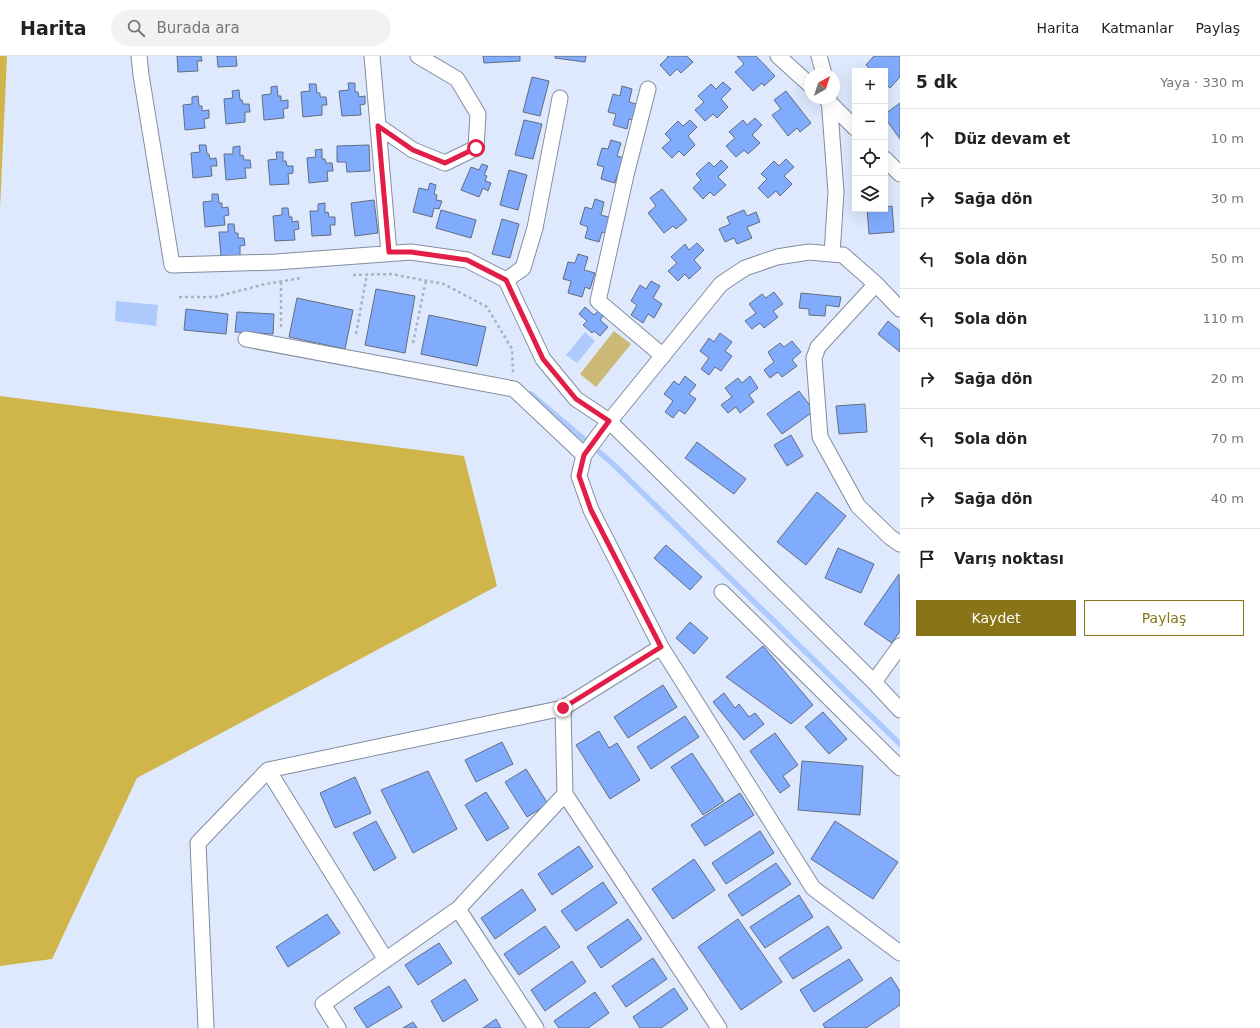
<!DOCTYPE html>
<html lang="tr">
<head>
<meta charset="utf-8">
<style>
	:root { --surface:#fff; --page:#f2f2f2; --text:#222; --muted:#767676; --line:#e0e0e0; --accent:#897417 }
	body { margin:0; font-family:"DejaVu Sans",sans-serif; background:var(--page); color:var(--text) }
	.controls { position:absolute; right:12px; top:12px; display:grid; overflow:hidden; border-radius:0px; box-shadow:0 4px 16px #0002 }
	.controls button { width:36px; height:36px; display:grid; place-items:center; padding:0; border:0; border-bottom:1px solid var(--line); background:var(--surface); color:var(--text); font:20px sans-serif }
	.compass { position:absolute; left:804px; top:12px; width:36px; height:36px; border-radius:50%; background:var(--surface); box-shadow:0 4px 16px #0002; rotate:39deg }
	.stop { position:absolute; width:12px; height:12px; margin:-9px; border:3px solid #e11d48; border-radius:50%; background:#fff }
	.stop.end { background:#e11d48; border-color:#fff; box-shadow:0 1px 4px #0008 }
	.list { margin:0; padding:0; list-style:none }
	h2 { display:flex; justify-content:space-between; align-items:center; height:52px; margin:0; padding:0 16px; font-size:17px }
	h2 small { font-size:13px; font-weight:400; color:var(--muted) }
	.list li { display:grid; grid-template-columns:26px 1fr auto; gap:12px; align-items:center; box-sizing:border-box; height:60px; padding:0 16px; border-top:1px solid var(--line) }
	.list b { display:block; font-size:15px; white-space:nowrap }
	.list em { font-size:13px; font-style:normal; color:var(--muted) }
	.actions { display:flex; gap:8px; padding:12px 16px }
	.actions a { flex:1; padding:9px 0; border:1px solid var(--accent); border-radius:0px; text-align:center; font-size:14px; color:var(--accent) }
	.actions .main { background:var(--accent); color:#fff }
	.icon { flex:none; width:22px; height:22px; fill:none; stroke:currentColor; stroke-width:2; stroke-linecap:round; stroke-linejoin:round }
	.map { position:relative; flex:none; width:900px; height:972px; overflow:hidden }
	header { display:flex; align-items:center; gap:24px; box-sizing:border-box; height:56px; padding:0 20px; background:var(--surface); border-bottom:1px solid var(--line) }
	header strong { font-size:19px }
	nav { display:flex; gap:22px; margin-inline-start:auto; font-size:14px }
	.search { width:280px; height:36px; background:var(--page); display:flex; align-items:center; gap:10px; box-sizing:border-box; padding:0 14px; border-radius:22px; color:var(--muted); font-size:15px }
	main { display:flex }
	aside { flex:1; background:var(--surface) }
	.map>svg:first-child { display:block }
	.green { fill:#cbb975 }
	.forest { fill:#d0b54a }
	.water { fill:#aecafc }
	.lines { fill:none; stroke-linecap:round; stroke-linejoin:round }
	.stream { stroke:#aecafc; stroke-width:5.5 }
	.building { fill:#81acfe; stroke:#626c7e }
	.street-casing { stroke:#828d9f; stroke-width:17 }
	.path { stroke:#a9b2c3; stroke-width:2.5; stroke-dasharray:3 3; stroke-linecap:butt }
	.street { stroke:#fff; stroke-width:15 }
	.route { stroke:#e11d48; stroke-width:5 }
</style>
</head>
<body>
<header>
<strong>Harita</strong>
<div class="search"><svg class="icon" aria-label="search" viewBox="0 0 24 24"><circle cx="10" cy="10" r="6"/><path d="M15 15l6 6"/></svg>Burada ara</div>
<nav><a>Harita</a><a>Katmanlar</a><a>Paylaş</a></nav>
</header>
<main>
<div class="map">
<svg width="900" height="972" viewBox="0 0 900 972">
	<rect width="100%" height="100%" fill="#dee9fe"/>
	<path class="green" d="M614 275 631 288 596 331 580 318Z"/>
	<path class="forest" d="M0 0H7L0 153Z
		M0 340 464 400 497 530 137 722 52 903 0 910Z"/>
	<path class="water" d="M116 245 158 249 156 270 115 265Z
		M585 276 595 285 577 307 566 299Z"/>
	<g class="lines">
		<path class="stream" d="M531 338 612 407 900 688"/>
	</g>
	<path class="building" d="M177 0H201L202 5H197L198 15 178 16Z
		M217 0H236L237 10 218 11Z
		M483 0H520V5L484 7Z
		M555 0H586L585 6 555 2Z
		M667 0H687L693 6 681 17 677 13 670 20 660 9 668 1Z
		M737 0H756L775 20 764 30 762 27 753 35 735 16 744 8Z
		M874 0H900V21L890 32 885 27V15H872L866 9Z
		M532 21 549 25 540 60 523 56Z
		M723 26 731 33 721 43 728 51 717 62 713 58 705 65 695 54 704 46 698 40 711 28 716 33Z
		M348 27H355V36H358L359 41 365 40V48L360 49 361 59 342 60 339 35 349 34Z
		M309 28H316L317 37H320V41H326L327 49H322V59L303 61 301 36 310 35Z
		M277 30 278 40H281V45L288 44V52L283 53 284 62 264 64 262 39 271 38V31Z
		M622 30 632 33 629 46 640 49 635 65 629 63 627 73 613 69 616 58 608 56 613 38 620 40Z
		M239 34 240 44H242L243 48H249L250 56H245V66L226 68 224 43 233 42 232 35Z
		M786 35 811 67 800 76 797 72 788 80 772 59 781 53 774 44Z
		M198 40 199 50H202V55L209 54V62L204 63 205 72 185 74 183 49 192 48V41Z
		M900 47V83L885 62V58Z
		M755 62 762 69 752 79 760 87 748 98 744 94 736 101 726 90 735 82 729 76 743 64 747 69Z
		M524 64 542 68 533 103 515 99Z
		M690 64 697 71 688 80 695 89 684 100 679 95 672 102 662 92 671 84 665 78 678 65 683 70Z
		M611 84 621 87 617 100 628 103 624 119 618 117 615 127 601 123 604 111 597 109 602 92 608 93Z
		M199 89H206L207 98H209L210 103 216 102 217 110H211L212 120 193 122 191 97 200 96Z
		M369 89 370 115 347 116 346 106H337V90Z
		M240 90V100L243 99 244 104H250L251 112H245L246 122 226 124 224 98H233V91Z
		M322 93V103H325L326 107H332L333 115H327L328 125 309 127 307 102 316 101 315 94Z
		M276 96H283V105H286L287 110H293V117L288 118 289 128 270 129 268 104 277 103Z
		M786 103 794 111 784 120 792 128 780 140 776 135 768 142 758 132 767 123 761 118 774 105 779 110Z
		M721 104 728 111 718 121 726 129 714 140 710 136 703 143 693 132 701 124 696 118 709 106 714 111Z
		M482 108 488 110 484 119 487 120 485 125 491 127 488 135 483 132 479 141 461 134 471 111 479 114Z
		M509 114 527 119 518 154 500 149Z
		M430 127 436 129 434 138 437 139 436 144 442 145 439 153 434 152 432 161 413 156 419 132 428 134Z
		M662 133 687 164 676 173 673 170 664 177 648 157 656 150 650 142Z
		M212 138H218L219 147H222V152L228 151 229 159 224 160 225 169 205 171 203 146 212 145Z
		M595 143 604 146 601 159 612 162 607 178 602 176 599 186 585 182 588 171 580 168 585 151 592 153Z
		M374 144 378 177 355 180 351 147Z
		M325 147V157L328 156 329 161H335V169H330L331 179 312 180 310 155H318V148Z
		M892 150 894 176 869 178 867 153H885V151Z
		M282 152H288L289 161H292V166L298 165 299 173 294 174 295 184 275 185 273 160 282 159Z
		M441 154 476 164 471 182 436 172Z
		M744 154 747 160 756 156 760 166 747 171 752 182 737 188 734 182 725 186 719 173 730 168 727 161Z
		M502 163 519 168 510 202 492 198Z
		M228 168H234L235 177H238V182H244L245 189 240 190V200L221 201 219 176H228Z
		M697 187 704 194 694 204 701 212 689 223 685 218 678 225 668 215 677 207 671 201 685 188 689 194Z
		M578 198 588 201 584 214 595 217 590 233 585 231 582 241 568 237 571 225 563 223 568 206 575 207Z
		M651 225 660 230 653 242 662 248 654 262 648 258 643 267 631 259 637 249 631 245 640 229 646 233Z
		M376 233 415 240 405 297 365 289Z
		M774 236 783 248 773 255 778 261 764 272 760 267 752 273 745 265 756 257 749 248 762 238 766 242Z
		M801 237 841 241 839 251 826 249 825 260 809 259V253L799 252Z
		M297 242 353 254 345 293 289 281Z
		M585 251 594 259 598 255 603 260 600 264 608 271 600 280 594 275 592 277 583 269 587 265 579 258Z
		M186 253 228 258 226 278 184 274Z
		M237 256 274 258 273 278 235 276Z
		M429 259 486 271 477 310 421 298Z
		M888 265 900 275V296L878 278Z
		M720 277 732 286 725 295 732 300 721 315 715 311 709 319 701 313 709 302 700 295 709 282 714 286Z
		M792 285 801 296 792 304 797 310 782 321 778 316 770 322 764 314 774 306 768 296 780 287 784 291Z
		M685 320 696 329 689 338 696 343 685 358 679 354 673 362 665 356 673 345 664 338 674 325 679 329Z
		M750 320 758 332 749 339 754 346 740 357 736 351 728 357 721 349 732 341 725 332 738 322 742 327Z
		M799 335 814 355 782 378 767 358Z
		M865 348 867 376 839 378 836 350Z
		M791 379 803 400 787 410 774 389Z
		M697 386 746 423 734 438 685 402Z
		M817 436 846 460 806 509 777 486Z
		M666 489 702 521 690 534 654 502Z
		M838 492 874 508 861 537 825 522Z
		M899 518 900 575 892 587 864 568Z
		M690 566 708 582 694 598 676 582Z
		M763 590 813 649 791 668 726 621Z
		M663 629 677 651 628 682 614 661Z
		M724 637 735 652 739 648 749 661 755 657 764 668 744 684 713 646Z
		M823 656 847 683 829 698 805 671Z
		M685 660 699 681 651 713 637 691Z
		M599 675 609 692 617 687 640 724 610 743 576 689Z
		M775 677 798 709 783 720 790 730 780 737 750 695Z
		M502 686 513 708 476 726 465 704Z
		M692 697 724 745 703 759 671 711Z
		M802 705 863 710 860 759 798 754Z
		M526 713 548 748 527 761 505 726Z
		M428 715 457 773 413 797 381 734Z
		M355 721 371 757 335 772 320 737Z
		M486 736 509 772 487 785 465 749Z
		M740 737 754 759 705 790 691 769Z
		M376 765 396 802 374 815 353 777Z
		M835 765 898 806 873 843 811 803Z
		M760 775 774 797 726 828 712 807Z
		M579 790 593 811 552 839 538 818Z
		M694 803 715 834 673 863 652 833Z
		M776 807 791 828 742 860 728 839Z
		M603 826 617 847 576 875 561 855Z
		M522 833 536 854 495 883 481 862Z
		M799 839 813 861 765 892 750 871Z
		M327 858 340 877 288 911 276 891Z
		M628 863 642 883 601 912 587 891Z
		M738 863 782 926 741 954 698 891Z
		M545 870 560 891 519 919 504 898Z
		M828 870 842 892 793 923 779 902Z
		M439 887 452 907 418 929 405 909Z
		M653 902 667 923 626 951 612 930Z
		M849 903 863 924 814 956 800 934Z
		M572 905 586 926 545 955 531 934Z
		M891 921 900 935V949L866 972H825L823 968Z
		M465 923 478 944 443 966 431 945Z
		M389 930 402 951 367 972 354 952Z
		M674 932 688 953 661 972H640L633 961Z
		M595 936 609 957 588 972H559L554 965Z
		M496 963 501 972H483Z
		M413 966 417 972H403Z"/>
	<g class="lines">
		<defs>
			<path id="street" d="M139 0 141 19 172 209 276 206 411 196 467 204 506 224 543 303 576 343 609 365 874 626 900 654
				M372 0 389 197
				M778 0 810 29
				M819 0 824 18
				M648 33 626 119 598 245 663 300
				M829 42 836 136 832 198
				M827 44 855 72
				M378 70 413 94 445 107 476 92 478 58 457 23 418 0
				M885 103 900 118
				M506 224 523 212 535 172 560 42
				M876 228 818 291 814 302 820 381 858 450 890 481 900 488
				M900 253 876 228 843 199 809 196 777 201 745 212 721 228 604 372 584 399 579 420 591 454 661 591 813 832 900 897
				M246 283 514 333 584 399
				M722 536 900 712
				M874 626 900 590
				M563 652 565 738 719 972
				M268 714 386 904
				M458 853 536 972
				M206 972 198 787 268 714 563 652 661 591
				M338 972 323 948 458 853 565 738"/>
		</defs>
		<use href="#street" class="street-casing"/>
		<path class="path" d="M353 219 391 218 444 228 487 251 512 293 513 316
			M281 226V274
			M179 241H215L265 228 302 222
			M356 278 367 218
			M413 287 426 224"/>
		<use href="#street" class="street"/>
	</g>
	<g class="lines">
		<path class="route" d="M476 92 445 107 413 94 378 70 389 196H411L467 204 506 224 543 303 576 343 609 365 584 399 579 420 591 454 661 591 563 652"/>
	</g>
</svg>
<div class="controls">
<button>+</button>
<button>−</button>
<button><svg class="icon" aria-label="locate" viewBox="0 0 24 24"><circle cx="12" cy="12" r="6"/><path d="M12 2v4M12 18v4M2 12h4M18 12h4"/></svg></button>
<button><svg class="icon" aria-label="layers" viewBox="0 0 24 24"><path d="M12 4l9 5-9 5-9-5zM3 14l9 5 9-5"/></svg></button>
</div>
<svg class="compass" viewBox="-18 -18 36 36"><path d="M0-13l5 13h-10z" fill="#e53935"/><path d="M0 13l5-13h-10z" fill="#767676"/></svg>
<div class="stop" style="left:476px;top:92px"></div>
<div class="stop end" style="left:563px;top:652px"></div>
</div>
<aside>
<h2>5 dk<small>Yaya · 330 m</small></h2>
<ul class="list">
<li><svg class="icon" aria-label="ahead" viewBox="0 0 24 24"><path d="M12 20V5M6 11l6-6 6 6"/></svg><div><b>Düz devam et</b></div><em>10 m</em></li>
<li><svg class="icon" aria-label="right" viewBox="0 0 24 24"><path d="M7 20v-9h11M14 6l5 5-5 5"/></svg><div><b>Sağa dön</b></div><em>30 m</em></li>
<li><svg class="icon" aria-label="left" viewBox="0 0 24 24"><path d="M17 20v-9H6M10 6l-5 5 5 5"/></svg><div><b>Sola dön</b></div><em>50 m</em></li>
<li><svg class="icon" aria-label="left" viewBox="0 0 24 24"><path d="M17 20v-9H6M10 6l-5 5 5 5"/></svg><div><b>Sola dön</b></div><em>110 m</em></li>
<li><svg class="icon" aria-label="right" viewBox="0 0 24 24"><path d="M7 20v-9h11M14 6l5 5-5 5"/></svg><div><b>Sağa dön</b></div><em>20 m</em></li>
<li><svg class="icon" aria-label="left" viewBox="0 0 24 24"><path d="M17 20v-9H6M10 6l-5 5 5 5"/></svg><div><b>Sola dön</b></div><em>70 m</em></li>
<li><svg class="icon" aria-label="right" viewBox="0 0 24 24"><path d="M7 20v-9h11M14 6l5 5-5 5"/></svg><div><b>Sağa dön</b></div><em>40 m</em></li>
<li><svg class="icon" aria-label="arrive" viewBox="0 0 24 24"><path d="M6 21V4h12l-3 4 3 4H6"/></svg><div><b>Varış noktası</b></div></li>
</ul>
<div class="actions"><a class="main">Kaydet</a><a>Paylaş</a></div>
</aside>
</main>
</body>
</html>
